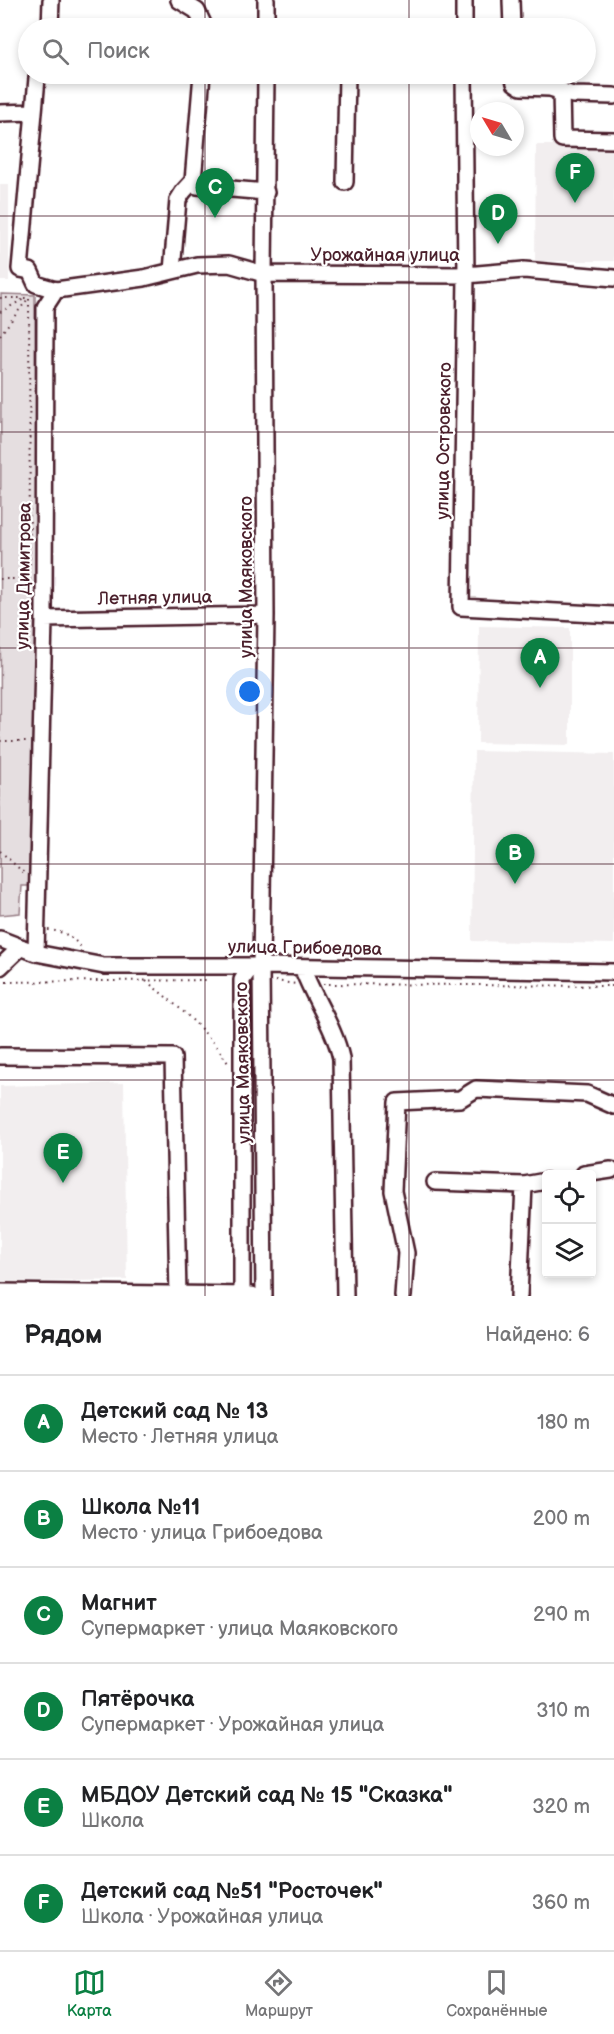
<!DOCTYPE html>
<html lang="ru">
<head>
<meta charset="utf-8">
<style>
	:root { --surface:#fff; --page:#f2f2f2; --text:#202124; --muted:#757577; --line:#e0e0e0; --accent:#0b8043 }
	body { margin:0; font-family:"Balsamiq Sans",sans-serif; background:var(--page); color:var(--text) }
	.controls { position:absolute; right:18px; bottom:18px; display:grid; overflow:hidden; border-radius:6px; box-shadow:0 3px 9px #0003 }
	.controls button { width:54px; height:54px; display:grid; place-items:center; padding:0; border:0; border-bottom:2px solid var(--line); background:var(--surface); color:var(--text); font:30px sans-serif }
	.compass { position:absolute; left:470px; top:102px; width:54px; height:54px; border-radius:50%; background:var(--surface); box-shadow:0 3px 9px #0003; rotate:308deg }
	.you { position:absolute; left:250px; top:692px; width:21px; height:21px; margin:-15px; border:4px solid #fff; border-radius:50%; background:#1a73e8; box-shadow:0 0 0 9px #1a73e833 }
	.badge { display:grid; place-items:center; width:39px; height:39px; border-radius:50%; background:var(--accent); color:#fff; font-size:20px; font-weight:700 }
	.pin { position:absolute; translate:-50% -50px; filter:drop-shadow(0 2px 3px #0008) }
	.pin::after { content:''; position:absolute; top:32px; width:21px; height:18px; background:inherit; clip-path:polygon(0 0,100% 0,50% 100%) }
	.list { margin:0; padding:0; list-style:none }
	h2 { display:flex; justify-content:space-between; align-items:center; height:78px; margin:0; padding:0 24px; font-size:26px }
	h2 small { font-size:20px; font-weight:400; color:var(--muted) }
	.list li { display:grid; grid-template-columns:39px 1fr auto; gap:18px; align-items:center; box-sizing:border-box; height:96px; padding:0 24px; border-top:2px solid var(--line) }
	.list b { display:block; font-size:22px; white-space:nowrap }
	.list p { margin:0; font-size:20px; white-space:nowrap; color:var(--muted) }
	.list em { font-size:20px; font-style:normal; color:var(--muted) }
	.icon { flex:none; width:33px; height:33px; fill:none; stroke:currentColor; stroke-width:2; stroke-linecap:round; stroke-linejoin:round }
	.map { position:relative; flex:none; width:614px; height:1296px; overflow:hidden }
	.search { position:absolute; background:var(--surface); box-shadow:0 3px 9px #0003; left:18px; right:18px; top:18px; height:66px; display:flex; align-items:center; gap:15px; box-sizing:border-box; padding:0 21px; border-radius:33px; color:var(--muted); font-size:22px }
	.sheet { height:654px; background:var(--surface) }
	nav { display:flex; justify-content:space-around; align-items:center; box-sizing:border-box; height:84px; border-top:2px solid var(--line); background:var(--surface); font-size:16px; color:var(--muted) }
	nav a { display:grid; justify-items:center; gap:3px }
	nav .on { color:var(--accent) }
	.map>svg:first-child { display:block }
	.built { fill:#f2eeef }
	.green { fill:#e5dee0; stroke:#987e86; stroke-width:1.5 }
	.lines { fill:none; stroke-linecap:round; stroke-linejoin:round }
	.minor-casing { stroke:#4a1f2b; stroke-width:20 }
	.path { stroke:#4a1f2b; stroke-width:2; stroke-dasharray:1.5 4.5; stroke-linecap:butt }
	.minor { stroke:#fff; stroke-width:15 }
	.grid { fill:none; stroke:#4a1f2b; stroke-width:1.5; stroke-opacity:0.55 }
	.labels { text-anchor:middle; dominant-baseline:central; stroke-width:4.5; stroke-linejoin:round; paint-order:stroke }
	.street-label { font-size:18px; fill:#4a1f2b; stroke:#fff }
</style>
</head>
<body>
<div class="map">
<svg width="614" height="1296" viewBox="0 0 614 1296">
	<rect width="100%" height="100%" fill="#fff"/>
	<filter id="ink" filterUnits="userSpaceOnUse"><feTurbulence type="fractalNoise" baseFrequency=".0167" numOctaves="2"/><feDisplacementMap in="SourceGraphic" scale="12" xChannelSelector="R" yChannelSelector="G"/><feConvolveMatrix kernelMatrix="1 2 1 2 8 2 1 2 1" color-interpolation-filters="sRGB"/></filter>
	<g filter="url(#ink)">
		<path class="built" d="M536 145H614V261H535Z
			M0 185H9V281H0Z
			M479 626 570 628V745L478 743Z
			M474 751 614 754V944L472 941Z
			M124 1083 127 1280 0 1282V1086Z"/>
		<path class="green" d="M1 294 35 295 37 629 34 886H22L20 913 0 915Z"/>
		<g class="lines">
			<defs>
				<path id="minor" d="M179 0 197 11 205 28
					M464 0V28
					M511 0 512 28
					M50 28 51 0
					M266 28V0
					M40 74 37 78 20 269 30 271 36 284 56 290
					M464 74 466 275 461 607 614 615
					M513 74 515 83 521 87 550 88 573 95 614 96
					M561 90 562 139 614 140
					M0 113 34 112
					M193 181 197 186 266 192
					M345 182 347 74
					M172 271 178 200 183 192 193 181 202 74
					M44 619 266 615
					M0 939 36 953 104 966H261L614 972
					M36 953 44 619 45 307 56 290 144 278 197 265 229 264 264 274 466 275 524 270 614 278
					M0 967 21 947
					M302 967C313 998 334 1026 341 1058L345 1296
					M0 1056 173 1057 178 1296
					M584 1174 611 1170
					M435 1182 524 1185 546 1181
					M0 1292 252 1295
					M242 1296V980L252 966
					M264 1296 261 966 266 615 264 274 266 74
					M403 1296 406 1253 393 1191 397 1102 460 1099 476 1089 587 1094 614 1106
					M519 1296 524 1185"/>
			</defs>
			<use href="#minor" class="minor-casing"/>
			<path class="path" d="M0 298H29L30 568
				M0 312 24 299
				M0 335 27 300
				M0 579H30V582
				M0 741H29
				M0 851 24 873
				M48 930C63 931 71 936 81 947
				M146 981C179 1007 204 1027 228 1063
				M275 981 296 984
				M0 982 209 980
				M323 984 614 986"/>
			<use href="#minor" class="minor"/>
		</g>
	</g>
	<path class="grid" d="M205 0V28M409 0V28M205 74V1296M409 74V1296M0 216H614M0 432H614M0 648H614M0 864H614M0 1080H614"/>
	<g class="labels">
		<g class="street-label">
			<text x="385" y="255">Урожайная улица</text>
			<text transform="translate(444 441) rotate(-89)">улица Островского</text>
			<text transform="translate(24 576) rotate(-89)">улица Димитрова</text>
			<text transform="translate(246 577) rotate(-90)">улица Маяковского</text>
			<text transform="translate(155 598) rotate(-1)">Летняя улица</text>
			<text transform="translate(305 948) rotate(1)">улица Грибоедова</text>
			<text transform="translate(243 1063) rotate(-91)">улица Маяковского</text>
		</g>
	</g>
</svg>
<div class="controls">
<button><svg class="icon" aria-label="locate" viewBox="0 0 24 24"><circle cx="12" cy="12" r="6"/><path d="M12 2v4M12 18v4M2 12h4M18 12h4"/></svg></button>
<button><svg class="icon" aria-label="layers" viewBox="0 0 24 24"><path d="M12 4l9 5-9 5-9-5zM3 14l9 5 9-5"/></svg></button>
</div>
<svg class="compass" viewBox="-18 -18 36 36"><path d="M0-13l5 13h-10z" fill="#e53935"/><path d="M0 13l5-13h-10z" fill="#757577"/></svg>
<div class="you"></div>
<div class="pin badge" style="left:540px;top:688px">A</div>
<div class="pin badge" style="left:515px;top:884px">B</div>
<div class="pin badge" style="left:215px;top:218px">C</div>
<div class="pin badge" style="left:498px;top:244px">D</div>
<div class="pin badge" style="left:63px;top:1183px">E</div>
<div class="pin badge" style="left:575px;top:203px">F</div>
<div class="search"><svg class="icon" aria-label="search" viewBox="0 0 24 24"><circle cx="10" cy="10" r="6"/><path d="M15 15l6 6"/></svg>Поиск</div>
</div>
<section class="sheet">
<h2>Рядом<small>Найдено: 6</small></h2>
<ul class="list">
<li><span class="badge">A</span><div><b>Детский сад № 13</b><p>Место · Летняя улица</p></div><em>180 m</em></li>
<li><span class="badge">B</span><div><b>Школа №11</b><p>Место · улица Грибоедова</p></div><em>200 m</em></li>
<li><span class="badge">C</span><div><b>Магнит</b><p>Супермаркет · улица Маяковского</p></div><em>290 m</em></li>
<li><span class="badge">D</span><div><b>Пятёрочка</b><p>Супермаркет · Урожайная улица</p></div><em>310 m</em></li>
<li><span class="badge">E</span><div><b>МБДОУ Детский сад № 15 &quot;Сказка&quot;</b><p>Школа</p></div><em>320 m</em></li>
<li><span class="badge">F</span><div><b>Детский сад №51 &quot;Росточек&quot;</b><p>Школа · Урожайная улица</p></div><em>360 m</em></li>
</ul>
</section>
<nav>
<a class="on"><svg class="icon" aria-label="map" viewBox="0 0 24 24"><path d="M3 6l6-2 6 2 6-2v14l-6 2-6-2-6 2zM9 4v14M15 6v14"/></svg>Карта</a>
<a><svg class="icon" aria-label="directions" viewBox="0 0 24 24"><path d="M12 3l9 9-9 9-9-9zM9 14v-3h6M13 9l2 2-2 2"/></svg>Маршрут</a>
<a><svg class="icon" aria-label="saved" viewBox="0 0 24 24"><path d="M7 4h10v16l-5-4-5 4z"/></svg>Сохранённые</a>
</nav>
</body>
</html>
